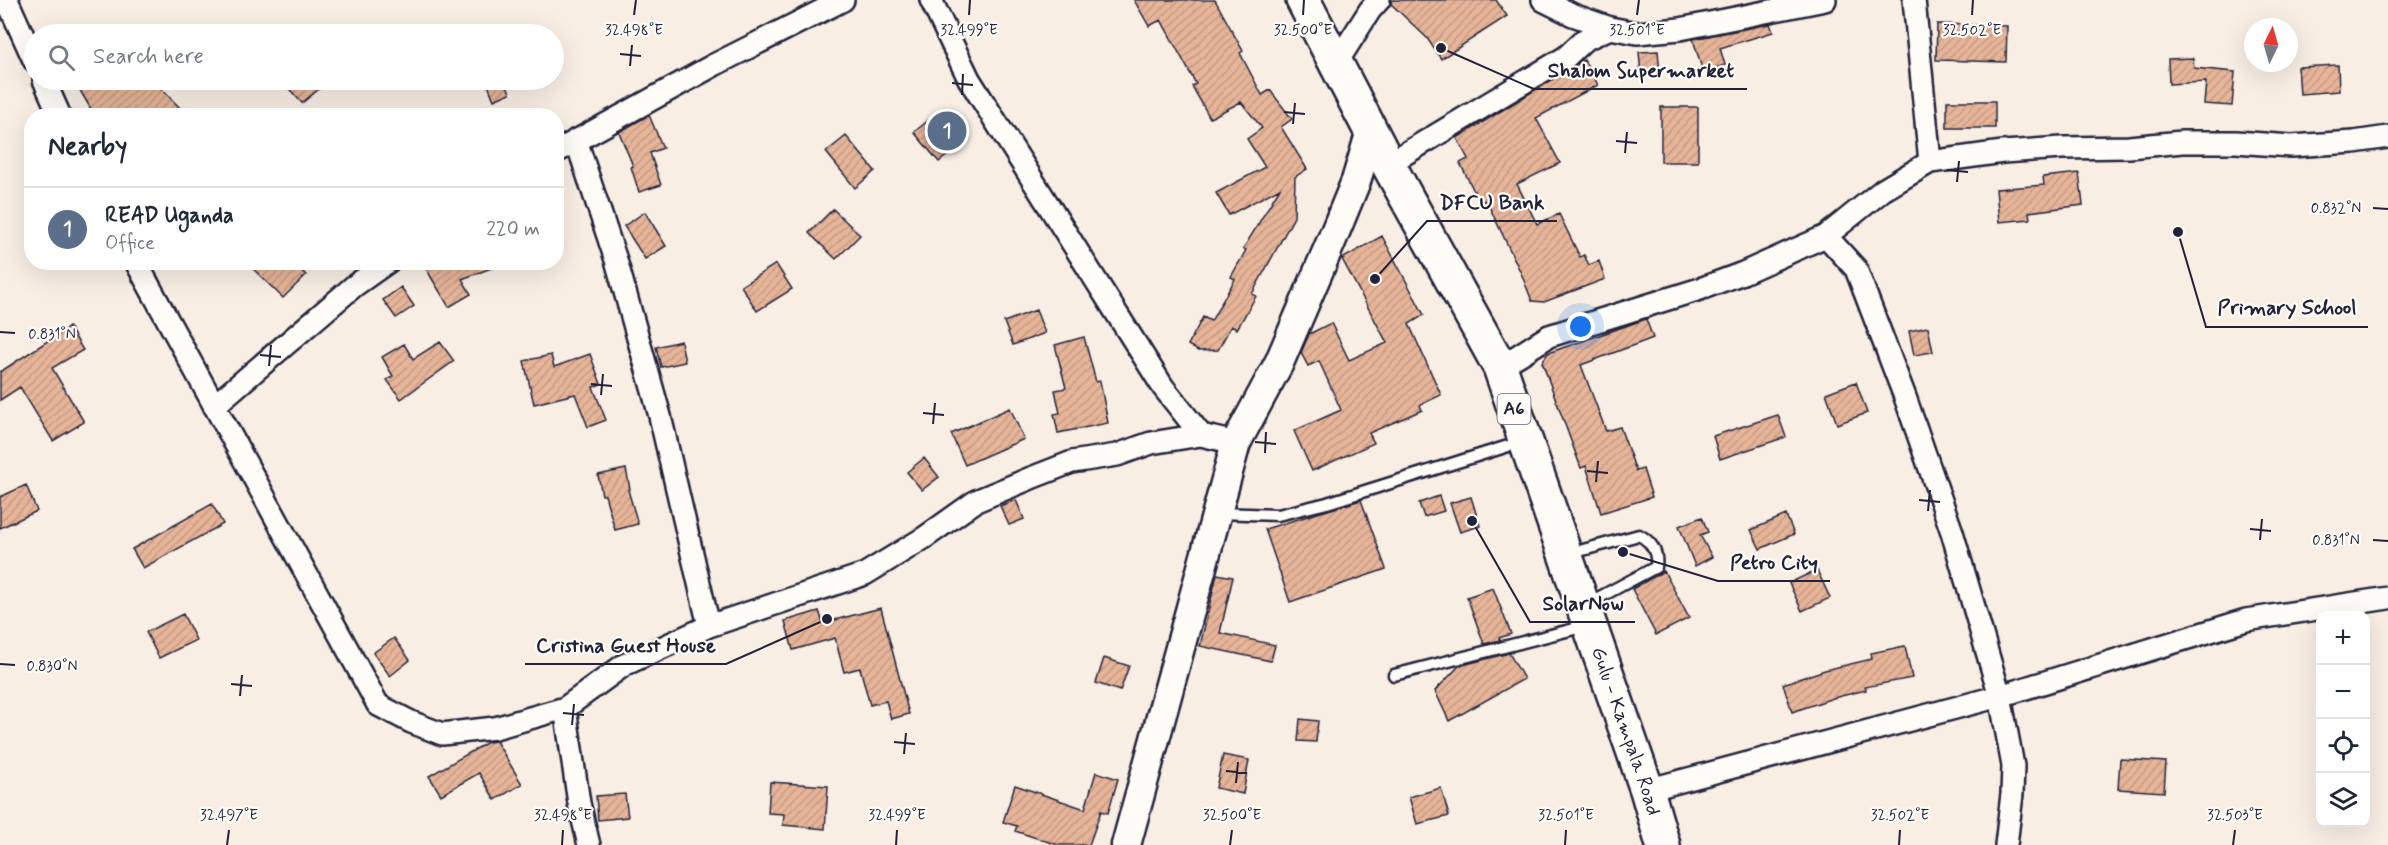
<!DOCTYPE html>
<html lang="en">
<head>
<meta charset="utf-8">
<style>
	:root { --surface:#fff; --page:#f2f2f3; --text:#1f2937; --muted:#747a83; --line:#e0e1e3; --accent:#c8321e }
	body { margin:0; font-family:Mynerve,sans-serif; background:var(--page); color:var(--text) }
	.controls { position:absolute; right:18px; bottom:18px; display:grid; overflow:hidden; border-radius:12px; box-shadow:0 6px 24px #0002 }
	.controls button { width:54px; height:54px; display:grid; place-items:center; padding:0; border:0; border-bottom:2px solid var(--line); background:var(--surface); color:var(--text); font:30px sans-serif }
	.compass { position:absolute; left:2244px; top:18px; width:54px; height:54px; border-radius:50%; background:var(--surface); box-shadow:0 6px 24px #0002; rotate:5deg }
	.you { position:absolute; left:1581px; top:327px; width:21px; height:21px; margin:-15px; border:4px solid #fff; border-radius:50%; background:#1a73e8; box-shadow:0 0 0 9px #1a73e833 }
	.badge { display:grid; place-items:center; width:39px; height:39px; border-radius:50%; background:var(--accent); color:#fff; font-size:20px; font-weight:700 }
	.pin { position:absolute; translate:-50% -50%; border:3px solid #fff; box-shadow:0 2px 6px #0006 }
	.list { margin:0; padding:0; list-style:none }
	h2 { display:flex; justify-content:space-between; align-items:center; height:78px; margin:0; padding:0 24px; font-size:26px }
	h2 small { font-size:20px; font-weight:400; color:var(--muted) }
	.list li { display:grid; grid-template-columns:39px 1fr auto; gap:18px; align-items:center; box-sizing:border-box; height:84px; padding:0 24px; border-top:2px solid var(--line) }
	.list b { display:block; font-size:22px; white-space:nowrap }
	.list p { margin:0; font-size:20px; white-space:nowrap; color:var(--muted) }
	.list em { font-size:20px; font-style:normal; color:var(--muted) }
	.icon { flex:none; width:33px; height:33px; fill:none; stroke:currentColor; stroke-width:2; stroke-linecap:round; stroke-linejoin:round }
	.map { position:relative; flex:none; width:2388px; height:845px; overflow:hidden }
	.search { position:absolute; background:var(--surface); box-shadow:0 6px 24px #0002; left:24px; top:24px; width:540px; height:66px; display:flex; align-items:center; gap:15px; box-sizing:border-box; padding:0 21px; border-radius:33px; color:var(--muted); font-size:22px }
	.panel { position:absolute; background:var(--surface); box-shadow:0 6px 24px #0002; left:24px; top:108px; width:540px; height:162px; border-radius:24px }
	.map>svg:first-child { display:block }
	.building { fill:url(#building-hatch); stroke:#22223b; stroke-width:1.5 }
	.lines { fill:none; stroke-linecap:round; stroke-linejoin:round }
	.lane-casing { stroke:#22223b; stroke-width:15 }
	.street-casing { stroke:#22223b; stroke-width:26 }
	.secondary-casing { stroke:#22223b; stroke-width:33 }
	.primary-casing { stroke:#22223b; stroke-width:38 }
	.lane { stroke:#fdfcf7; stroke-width:10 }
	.street { stroke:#fdfcf7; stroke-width:21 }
	.secondary { stroke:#fdfcf7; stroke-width:28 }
	.primary { stroke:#fdfcf7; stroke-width:33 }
	.ticks { fill:none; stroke:#22223b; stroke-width:2 }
	.labels { text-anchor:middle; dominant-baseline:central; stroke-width:4.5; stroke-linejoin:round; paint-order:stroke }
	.shield { fill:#fdfcf7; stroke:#646373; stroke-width:1.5 }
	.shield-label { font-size:18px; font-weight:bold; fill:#22223b }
	.street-label { font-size:20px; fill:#22223b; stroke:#fdfcf7 }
	.ticks-label { font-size:15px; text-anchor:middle; fill:#22223b; stroke:#fdfcf7; stroke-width:4.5; stroke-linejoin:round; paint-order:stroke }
	.leader { fill:none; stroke:#22223b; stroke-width:2 }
	.callout-dot { fill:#22223b; stroke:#fdfcf7; stroke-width:2 }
	.callout-label { font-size:21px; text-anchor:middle; font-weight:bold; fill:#22223b; stroke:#fdfcf7; stroke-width:4.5; stroke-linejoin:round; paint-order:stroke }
</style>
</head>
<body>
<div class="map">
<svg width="2388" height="845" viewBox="0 0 2388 845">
	<defs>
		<pattern id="building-hatch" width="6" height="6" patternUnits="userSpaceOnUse" patternTransform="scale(1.5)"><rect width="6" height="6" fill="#e6b498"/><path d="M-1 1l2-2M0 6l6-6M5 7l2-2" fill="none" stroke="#c59a84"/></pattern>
	</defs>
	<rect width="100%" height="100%" fill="#f8eee4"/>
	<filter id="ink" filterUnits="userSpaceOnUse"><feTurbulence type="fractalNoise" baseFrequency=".0167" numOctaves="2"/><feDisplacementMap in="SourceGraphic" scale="12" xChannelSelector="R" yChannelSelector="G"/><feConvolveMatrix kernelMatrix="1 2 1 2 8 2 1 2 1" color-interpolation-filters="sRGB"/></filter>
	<g filter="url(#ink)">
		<path class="building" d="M1134 0H1215L1243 51 1240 53 1262 95 1270 90 1292 119 1281 127 1307 169 1295 177 1294 217 1252 294 1256 296 1237 329 1231 326 1218 350 1198 351 1188 345 1203 317 1211 321 1235 279 1231 277 1246 250 1243 249 1280 188 1229 215 1216 193 1265 167 1247 139 1262 128 1241 102 1210 118 1192 86 1196 84 1161 20 1149 26Z
			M1391 0H1496L1507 16 1441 59 1427 38 1391 4Z
			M1770 24 1773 32 1720 48 1725 65 1703 72 1693 39Z
			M1937 24 2007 26 2006 62 1936 60Z
			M1658 51 1660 73 1641 74 1639 52Z
			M2193 58 2194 68 2235 72 2232 106 2204 104 2206 82 2169 84 2168 59Z
			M1584 60 1598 85 1536 118 1560 163 1517 184 1537 224 1559 214 1580 257 1584 255 1589 265 1599 261 1605 279 1544 302 1532 301 1521 273 1486 200 1480 203 1460 163 1468 159 1457 138Z
			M2338 65 2339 91 2300 94 2298 67Z
			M74 80H153L180 108 172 116H95Z
			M281 80H330L302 103Z
			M486 80H505L510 93 494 100Z
			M1947 101H1995V128H1947Z
			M1661 107H1698V162H1661Z
			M944 108 969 138 939 162 914 132Z
			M649 115 663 148 650 153 661 185 639 192 631 167 633 166 619 132Z
			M846 136 875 171 855 188 826 152Z
			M2079 173 2083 205 2029 212 2030 219 1999 222 1996 189 2044 185 2043 177Z
			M833 209 860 235 836 259 809 233Z
			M645 212 666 246 645 259 624 226Z
			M1382 236 1424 315 1409 324 1441 395 1420 405 1422 410 1369 433 1374 443 1312 471 1294 431 1341 410 1319 361 1308 366 1301 353 1309 334 1331 323 1349 360 1387 343 1342 259Z
			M246 262H293L306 275 283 298Z
			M422 262H502V264L462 279 471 294 449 307Z
			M776 264 792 289 757 311 741 286Z
			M401 287 414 306 396 318 383 300Z
			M1036 310 1045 333 1013 345 1004 322Z
			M1646 319 1653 338 1581 365 1606 431 1620 427 1636 471 1643 469 1652 497 1601 513 1586 466 1581 468 1542 362 1548 353Z
			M69 327 83 350 52 368 84 422 53 441 20 387 0 400V372Z
			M1928 327 1933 352 1914 355 1909 331Z
			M1084 337 1096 382 1100 381 1108 423 1058 433 1054 414 1060 413 1055 390 1066 388 1055 345Z
			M681 341 685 362 661 367 656 347Z
			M440 342 454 361 401 399 387 380 393 376 382 357 404 344 413 359Z
			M590 354 601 384 593 387 606 420 588 427 575 394 534 404 524 361 551 355 554 367Z
			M1856 382 1867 413 1837 424 1826 393Z
			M1010 408 1024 439 965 465 951 434Z
			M1778 415 1786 437 1720 459 1713 436Z
			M924 458 939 477 922 490 907 472Z
			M626 469 630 489 628 490 638 524 615 530 605 495H602L598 475Z
			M26 485 37 511 0 528V497Z
			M1439 496 1444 511 1424 517 1419 503Z
			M1471 497 1480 526 1460 532 1450 503Z
			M1016 500 1024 519 1009 525 1000 506Z
			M1361 500 1386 569 1290 602 1265 529Z
			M212 504 223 524 143 568 132 549Z
			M1786 515 1794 534 1760 549 1751 530Z
			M1702 517 1708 532 1700 535 1712 557 1695 566 1679 526Z
			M1817 570 1830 598 1802 611 1789 583Z
			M1664 571 1689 618 1656 635 1632 589Z
			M1217 574 1233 577 1220 633 1275 645 1271 661 1200 646Z
			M1493 588 1511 634 1499 638 1500 640 1484 644 1467 597Z
			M881 608 909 714 891 719 886 701 870 705 860 668 844 672 835 638 793 650 785 621 819 611 823 623Z
			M183 614 196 640 159 658 146 632Z
			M394 638 410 660 390 676 373 653Z
			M1905 646 1912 678 1865 687 1866 690 1833 698 1792 712 1783 684 1825 670 1872 659 1871 653Z
			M1509 653 1524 679 1449 721 1435 691 1459 666Z
			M1104 658 1129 666 1120 691 1096 683Z
			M1300 719 1318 721 1316 742 1298 741Z
			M496 741 522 784 495 800 479 773 441 795 429 776 488 742Z
			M1223 755 1249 760 1243 794 1216 788Z
			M2120 759 2166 762 2164 792 2118 789Z
			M1096 772 1118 779 1108 813 1101 811 1089 845H1058L1015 831 1017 826 1003 822 1015 785 1085 809Z
			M770 782 828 786 825 829 783 825 784 814 768 813Z
			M1441 788 1449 816 1417 824 1409 797Z
			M625 794 628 817 598 820 596 796Z"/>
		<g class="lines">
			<defs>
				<path id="lane" d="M1217 513 1278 515 1327 503 1521 442
					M1568 554 1639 535C1652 542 1658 552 1656 567L1585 605
					M1394 675 1586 626"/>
				<path id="street" d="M7 0 34 60
					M931 0 969 79 1163 387 1201 435
					M1543 0 1573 15 1610 28 1637 33 1680 29 1825 0
					M1914 0 1930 162
					M1337 62 1370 10 1379 0
					M44 80 60 116
					M576 140 616 260 660 416 709 626
					M556 152 714 65 843 0
					M1388 164 1566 57 1584 40 1610 28
					M1826 236 1856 269 1905 397 1952 532 2000 696 2013 766 2012 794 2006 845
					M136 262 378 705 411 722 442 734 495 728 565 708 624 665 709 626 865 574 924 538 976 501 1031 478 1072 462 1117 455 1151 443 1201 435 1236 443
					M1500 367 1549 336 1700 289 1743 273 1826 236 1883 190 1930 162 2003 152 2062 148 2129 147 2182 142H2236L2291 146 2354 142 2388 137
					M214 406 354 286 388 262
					M565 708 579 803 589 845
					M1647 790 2000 696 2246 620 2388 598"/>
				<path id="secondary" d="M1126 845 1236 443 1279 363 1331 242 1356 181 1371 131"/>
				<g id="primary">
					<path id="s1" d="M1303 0 1388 164 1500 367 1647 790 1663 845"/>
				</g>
			</defs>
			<use href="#lane" class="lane-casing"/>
			<use href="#street" class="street-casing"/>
			<use href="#secondary" class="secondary-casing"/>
			<use href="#primary" class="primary-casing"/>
			<use href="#lane" class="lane"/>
			<use href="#street" class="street"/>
			<use href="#secondary" class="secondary"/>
			<use href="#primary" class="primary"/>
		</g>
	</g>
	<path class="ticks" d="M634 15 636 0M969 15 970 0M1303 15 1304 0M1637 15 1639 0M1972 15 1973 0M620 54 641 56M630 66 632 45M952 83 973 85M962 95 963 74M1284 112 1305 114M1293 124 1295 103M1616 141 1637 143M1625 153 1627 132M1947 170 1968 172M1957 182 1959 161M2373 208 2388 209M0 332 15 333M260 355 281 357M269 366 271 345M591 384 612 386M601 395 603 374M923 413 944 415M933 424 935 403M1255 442 1276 444M1265 453 1266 432M1587 471 1608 473M1596 482 1598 461M1919 500 1940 502M1928 511 1930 490M2250 529 2271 531M2260 540 2262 519M2373 540 2388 541M0 664 15 665M231 684 252 686M240 696 242 675M563 713 584 715M572 725 574 704M894 742 915 744M904 754 906 733M1226 771 1247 773M1236 783 1238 762M227 845 229 830M562 845 563 830M896 845 897 830M1230 845 1232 830M1565 845 1566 830M1899 845 1900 830M2233 845 2235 830"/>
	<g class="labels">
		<rect class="shield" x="1497.5" y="394" width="33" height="30" rx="4.5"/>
		<g class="shield-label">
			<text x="1514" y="409">A6</text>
		</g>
		<g class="street-label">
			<text stroke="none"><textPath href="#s1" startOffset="802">Gulu - Kampala Road</textPath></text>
		</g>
	</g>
	<g class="ticks-label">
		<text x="634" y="35">32.498°E</text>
		<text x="969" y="35">32.499°E</text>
		<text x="1303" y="35">32.500°E</text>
		<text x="1637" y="35">32.501°E</text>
		<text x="1972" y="35">32.502°E</text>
		<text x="2336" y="213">0.832°N</text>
		<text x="52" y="339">0.831°N</text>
		<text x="2336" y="545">0.831°N</text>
		<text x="52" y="671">0.830°N</text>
		<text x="229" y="820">32.497°E</text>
		<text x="563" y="820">32.498°E</text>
		<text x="897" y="820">32.499°E</text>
		<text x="1232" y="820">32.500°E</text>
		<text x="1566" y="820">32.501°E</text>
		<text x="1900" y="820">32.502°E</text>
		<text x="2235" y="820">32.503°E</text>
	</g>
	<path class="leader" d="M1441 48L1534 89H1747M1375 279L1427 221H1557M2178 232L2206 327H2368M1623 552L1718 581H1830M1472 521L1530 622H1635M827 619L726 664H525"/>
	<g class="callout-dot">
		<circle cx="1441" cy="48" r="6"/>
		<circle cx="1375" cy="279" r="6"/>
		<circle cx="2178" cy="232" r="6"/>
		<circle cx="1623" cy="552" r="6"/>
		<circle cx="1472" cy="521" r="6"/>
		<circle cx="827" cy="619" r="6"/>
	</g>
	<g class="callout-label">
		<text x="1641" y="77">Shalom Supermarket</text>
		<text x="1492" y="209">DFCU Bank</text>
		<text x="2287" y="314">Primary School</text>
		<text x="1774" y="569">Petro City</text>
		<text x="1583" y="610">SolarNow</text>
		<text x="626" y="652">Cristina Guest House</text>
	</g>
</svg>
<div class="controls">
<button>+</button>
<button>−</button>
<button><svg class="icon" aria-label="locate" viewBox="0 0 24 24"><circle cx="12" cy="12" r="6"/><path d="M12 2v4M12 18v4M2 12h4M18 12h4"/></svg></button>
<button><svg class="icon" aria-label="layers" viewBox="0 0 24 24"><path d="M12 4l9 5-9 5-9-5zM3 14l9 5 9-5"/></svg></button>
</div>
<svg class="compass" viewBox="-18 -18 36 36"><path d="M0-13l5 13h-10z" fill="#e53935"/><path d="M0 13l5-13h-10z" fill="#747a83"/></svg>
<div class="you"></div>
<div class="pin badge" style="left:947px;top:131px;background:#5c6f8a">1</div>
<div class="search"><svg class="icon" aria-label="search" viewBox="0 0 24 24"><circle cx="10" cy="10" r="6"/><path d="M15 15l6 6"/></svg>Search here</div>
<section class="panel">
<h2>Nearby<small></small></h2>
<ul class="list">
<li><span class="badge" style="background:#5c6f8a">1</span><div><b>READ Uganda</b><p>Office</p></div><em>220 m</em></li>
</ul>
</section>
</div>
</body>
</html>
